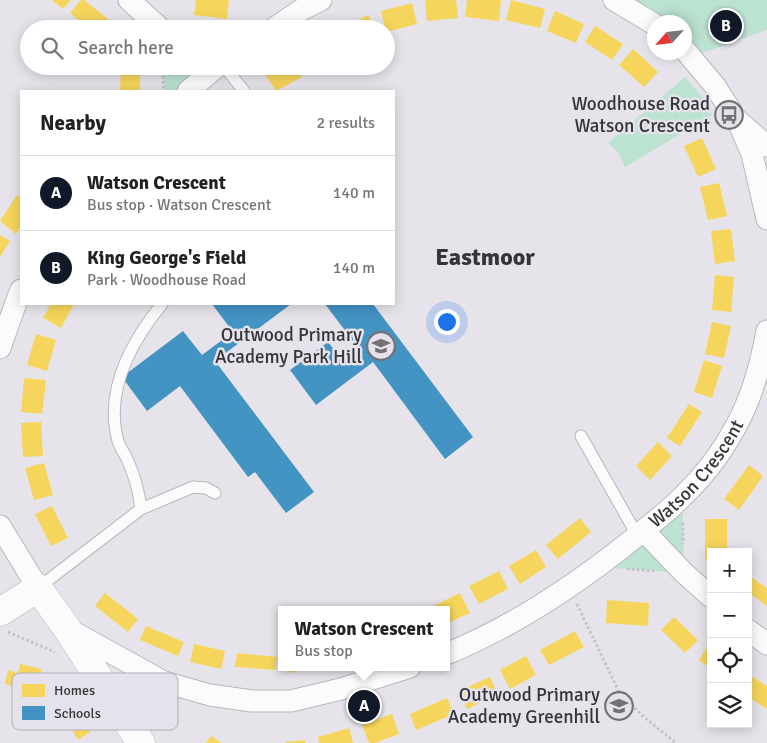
<!DOCTYPE html>
<html lang="en">
<head>
<meta charset="utf-8">
<style>
	:root { --surface:#fff; --page:#f6f6f6; --text:#222; --muted:#767676; --line:#e0e0e0; --accent:#111827 }
	body { margin:0; font-family:Signika,sans-serif; background:var(--page); color:var(--text) }
	.controls { position:absolute; right:15px; bottom:15px; display:grid; overflow:hidden; border-radius:0px; box-shadow:0 2px 12px #0003 }
	.controls button { width:45px; height:45px; display:grid; place-items:center; padding:0; border:0; border-bottom:1px solid var(--line); background:var(--surface); color:var(--text); font:25px sans-serif }
	.compass { position:absolute; left:647px; top:15px; width:45px; height:45px; border-radius:50%; background:var(--surface); box-shadow:0 2px 12px #0003; rotate:243deg }
	.you { position:absolute; left:446px; top:321px; width:18px; height:18px; margin:-12px; border:4px solid #fff; border-radius:50%; background:#1a73e8; box-shadow:0 0 0 8px #1a73e833 }
	.badge { display:grid; place-items:center; width:32px; height:32px; border-radius:50%; background:var(--accent); color:#fff; font-size:16px; font-weight:700 }
	.pin { position:absolute; translate:-50% -50%; border:2px solid #fff; box-shadow:0 1px 5px #0006 }
	.popup { position:absolute; left:278px; top:606px; width:172px; height:65px; box-sizing:border-box; display:grid; place-content:center; border-radius:0px; background:var(--surface); filter:drop-shadow(0 1px 4px #0005); font-size:16px; white-space:nowrap; color:var(--muted) }
	.popup b { font-size:19px; color:var(--text) }
	.popup::after { content:''; position:absolute; left:50%; top:100%; margin-left:-10px; border:10px solid transparent; border-top-color:var(--surface) }
	.list { margin:0; padding:0; list-style:none }
	h2 { display:flex; justify-content:space-between; align-items:center; height:65px; margin:0; padding:0 20px; font-size:21px }
	h2 small { font-size:16px; font-weight:400; color:var(--muted) }
	.list li { display:grid; grid-template-columns:32px 1fr auto; gap:15px; align-items:center; box-sizing:border-box; height:75px; padding:0 20px; border-top:1px solid var(--line) }
	.list b { display:block; font-size:19px; white-space:nowrap }
	.list p { margin:0; font-size:16px; white-space:nowrap; color:var(--muted) }
	.list em { font-size:16px; font-style:normal; color:var(--muted) }
	.icon { flex:none; width:28px; height:28px; fill:none; stroke:currentColor; stroke-width:2; stroke-linecap:round; stroke-linejoin:round }
	.map { position:relative; flex:none; width:767px; height:743px; overflow:hidden }
	.search { position:absolute; background:var(--surface); box-shadow:0 2px 12px #0003; left:20px; top:20px; width:375px; height:55px; display:flex; align-items:center; gap:12px; box-sizing:border-box; padding:0 18px; border-radius:28px; color:var(--muted); font-size:19px }
	.panel { position:absolute; background:var(--surface); box-shadow:0 2px 12px #0003; left:20px; top:90px; width:375px; height:215px; border-radius:0px }
	.map>svg:first-child { display:block }
	.green { fill:#bce2d2 }
	.homes { fill:#f6d55c }
	.schools { fill:#4393c3 }
	.lines { fill:none; stroke-linecap:round; stroke-linejoin:round }
	.service-casing { stroke:#b8b7bb; stroke-width:13 }
	.minor-casing { stroke:#b8b7bb; stroke-width:23 }
	.tertiary-casing { stroke:#b8b7bb; stroke-width:29 }
	.path { stroke:#c4c4c6; stroke-width:3; stroke-dasharray:2.5 2.5; stroke-linecap:butt }
	.service { stroke:#fbfbfc; stroke-width:11 }
	.minor { stroke:#fbfbfc; stroke-width:21 }
	.tertiary { stroke:#fbfbfc; stroke-width:28 }
	.labels { text-anchor:middle; dominant-baseline:central; stroke-width:5; stroke-linejoin:round; paint-order:stroke }
	.poi-label { font-size:19px; fill:#353438; stroke:#e5e2ec; text-anchor:end }
	.street-label { font-size:19px; fill:#353438; stroke:#e5e2ec }
	.district-label { font-size:24px; font-weight:bold; fill:#353438; stroke:#e5e2ec }
	.key { fill:#e5e2ec; stroke:#b0aeb6; stroke-width:1 }
	.key-label { font-size:14px; fill:#353438 }
</style>
</head>
<body>
<div class="map">
<svg width="767" height="743" viewBox="0 0 767 743">
	<rect width="100%" height="100%" fill="#e6e4ea"/>
	<path class="green" d="M614 0H767V30L691 57 685 49 684 22H654Z
		M162 66H218L188 91H164Z
		M685 77 702 97 712 115 625 167 618 152 608 143Z
		M682 497 684 573 598 567Z"/>
	<path class="homes" d="M52 0H71L63 9Z
		M81 0H84L113 23 108 29H89L70 13Z
		M196 0H229L227 19 194 15Z
		M425 0H456L458 18 427 21Z
		M467 0H501L499 21 465 17Z
		M511 0 545 9 540 28 506 20Z
		M412 3 417 24 386 32 381 11Z
		M555 11 584 24 576 43 547 31Z
		M368 15 375 29H341L353 23Z
		M595 26 623 44 612 60 585 42Z
		M633 49 658 72 644 87 619 65Z
		M121 66H140V91H120Z
		M278 66H296L302 77 276 91 265 74Z
		M702 138 716 169 698 177 684 146Z
		M719 183 727 216 708 220 700 187Z
		M17 195 21 197V226L16 234 0 221Z
		M731 229 735 261 715 264 711 231Z
		M0 235 10 241 0 257Z
		M715 275 734 277 731 312 712 310Z
		M51 304H74L61 328 43 318Z
		M712 322 731 326 724 358 705 354Z
		M36 334 56 340 47 371 27 365Z
		M704 360 722 366 712 398 694 392Z
		M24 378 46 380 42 414 21 412Z
		M689 404 702 412 680 446 667 438Z
		M41 422 43 456 23 457 21 423Z
		M658 442 672 456 650 480 636 466Z
		M44 463 53 495 34 500 25 468Z
		M749 465 763 476 739 510 724 499Z
		M52 506 68 538 51 546 35 514Z
		M580 518 591 532 558 559 546 545Z
		M705 519H727V552H711V560H705Z
		M536 550 546 567 520 584 509 566Z
		M499 571 508 589 479 604 469 586Z
		M748 575 767 588V606L748 592Z
		M105 593 138 619 128 632 95 606Z
		M460 593 470 613 446 624V610H433L431 607Z
		M607 600 649 603 648 626 606 623Z
		M674 617 698 640 685 653 661 630Z
		M146 626 184 642 178 656 140 640Z
		M575 631 584 647 549 665 540 650Z
		M194 644 225 651 221 669 190 662Z
		M707 647 711 650V669L699 660Z
		M237 653 277 657 275 670 235 667Z
		M526 656 536 675 510 689 500 670Z
		M20 664 42 669 40 677 49 679 46 694 5 684 8 670 18 673Z
		M288 667H310V668L290 673Z
		M751 676 767 686V709L748 697V681Z
		M490 677 498 695 467 709 459 691Z
		M68 695 90 732 78 740 56 702Z
		M447 698 454 714 416 730 410 714Z
		M392 714 399 734 375 743H369L362 725Z
		M349 728 353 743H319L318 737Z
		M211 736 222 743H206Z
		M305 740V743H285V742Z"/>
	<path class="schools" d="M212 304H291L215 361 314 492 286 513 255 472 248 477 180 386 147 411 122 377 183 331 202 355 233 332Z
		M325 304H373L473 437 445 459 373 362 316 405 290 370 328 342 343 361 359 349Z"/>
	<g class="lines">
		<defs>
			<path id="service" d="M224 66 244 91
				M581 436 637 535
				M141 509C139 492 135 477 128 461 125 454 120 448 118 441 104 390 131 342 162 304
				M38 588 141 509 193 487 206 488 215 493"/>
			<g id="minor">
				<path d="M129 0 161 29"/>
				<path d="M614 0 654 24"/>
				<path d="M273 29 301 10 321 0"/>
				<path d="M684 49 715 86 736 119 767 146"/>
				<path d="M188 91 218 66"/>
				<path d="M739 124 752 154 767 219"/>
				<path d="M0 348 18 297 21 290"/>
				<path d="M0 526 38 588"/>
				<path d="M644 531 684 573 711 597"/>
				<path d="M68 629 164 682 210 695 252 701H291L341 689 410 667"/>
				<path d="M748 630 767 644"/>
				<path id="s1" d="M446 654C515 626 576 585 633 539 649 525 667 513 682 497 702 478 722 452 735 428 752 398 761 364 767 331"/>
				<path d="M131 729C141 705 144 699 164 682"/>
			</g>
			<path id="tertiary" d="M0 612 38 588 66 627 141 743"/>
		</defs>
		<use href="#service" class="service-casing"/>
		<use href="#minor" class="minor-casing"/>
		<use href="#tertiary" class="tertiary-casing"/>
		<path class="path" d="M162 66 164 91
			M683 523V544
			M627 569 654 571
			M577 604 620 694 645 718 676 743
			M8 632 55 652"/>
		<use href="#service" class="service"/>
		<use href="#minor" class="minor"/>
		<use href="#tertiary" class="tertiary"/>
	</g>
	<defs>
		<symbol id="bus-ring" viewBox="-11 -11 22 22"><circle r="9.5" fill="#e5e2ec" stroke="#737276" stroke-width="1.5"/><path d="M-5-6H5V4H4V6H2V4H-2V6H-4V4H-5ZM-3.5-4V0h7V-4ZM-3.5 1.2v1.5H-2V1.2ZM2 1.2v1.5H3.5V1.2Z" fill="#737276"/></symbol>
		<symbol id="school-ring" viewBox="-11 -11 22 22"><circle r="9.5" fill="#e5e2ec" stroke="#737276" stroke-width="1.5"/><path d="M0-5L7-2L0 1L-7-2ZM-4 1L0 2.5L4 1V4Q0 6-4 4Z" fill="#737276"/></symbol>
	</defs>
	<g fill-rule="evenodd">
		<use href="#bus-ring" x="713" y="99" width="32" height="32"/>
		<use href="#school-ring" x="365" y="330" width="32" height="32"/>
		<use href="#school-ring" x="603" y="690" width="32" height="32"/>
	</g>
	<g class="labels">
		<g class="poi-label">
			<text x="710" y="104">Woodhouse Road<tspan x="710" dy="22">Watson Crescent</tspan></text>
			<text x="362" y="335">Outwood Primary<tspan x="362" dy="22">Academy Park Hill</tspan></text>
			<text x="600" y="695">Outwood Primary<tspan x="600" dy="22">Academy Greenhill</tspan></text>
		</g>
		<g class="street-label">
			<text stroke="none"><textPath href="#s1" startOffset="312">Watson Crescent</textPath></text>
		</g>
		<g class="district-label">
			<text x="485" y="257">Eastmoor</text>
		</g>
	</g>
	<rect x="12" y="673" width="166" height="57" rx="8" class="key"/>
	<rect x="22" y="684" width="23" height="13" fill="#f6d55c"/>
	<rect x="22" y="706" width="23" height="14" fill="#4393c3"/>
	<g class="key-label">
		<text x="54" y="695">Homes</text>
		<text x="54" y="718">Schools</text>
	</g>
</svg>
<div class="controls">
<button>+</button>
<button>−</button>
<button><svg class="icon" aria-label="locate" viewBox="0 0 24 24"><circle cx="12" cy="12" r="6"/><path d="M12 2v4M12 18v4M2 12h4M18 12h4"/></svg></button>
<button><svg class="icon" aria-label="layers" viewBox="0 0 24 24"><path d="M12 4l9 5-9 5-9-5zM3 14l9 5 9-5"/></svg></button>
</div>
<svg class="compass" viewBox="-18 -18 36 36"><path d="M0-13l5 13h-10z" fill="#e53935"/><path d="M0 13l5-13h-10z" fill="#767676"/></svg>
<div class="you"></div>
<div class="pin badge" style="left:364px;top:706px">A</div>
<div class="popup"><b>Watson Crescent</b>Bus stop</div>
<div class="pin badge" style="left:726px;top:26px">B</div>
<div class="search"><svg class="icon" aria-label="search" viewBox="0 0 24 24"><circle cx="10" cy="10" r="6"/><path d="M15 15l6 6"/></svg>Search here</div>
<section class="panel">
<h2>Nearby<small>2 results</small></h2>
<ul class="list">
<li><span class="badge">A</span><div><b>Watson Crescent</b><p>Bus stop · Watson Crescent</p></div><em>140 m</em></li>
<li><span class="badge">B</span><div><b>King George's Field</b><p>Park · Woodhouse Road</p></div><em>140 m</em></li>
</ul>
</section>
</div>
</body>
</html>
